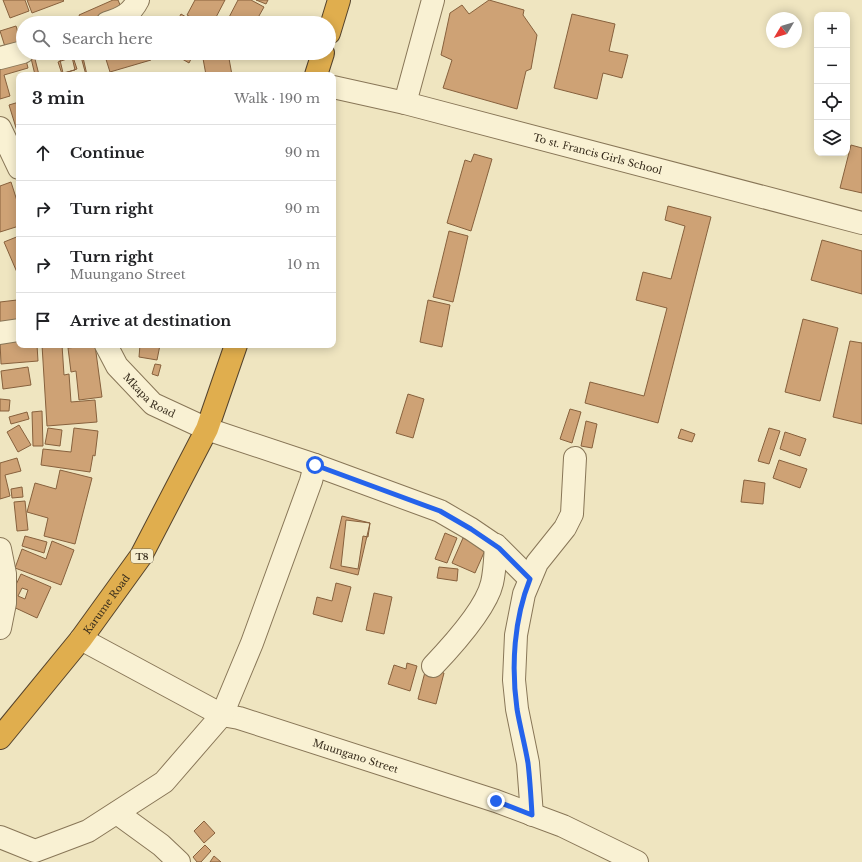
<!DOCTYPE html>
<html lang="en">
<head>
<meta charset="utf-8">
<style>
	:root { --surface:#fff; --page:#f6f6f6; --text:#202124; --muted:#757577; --line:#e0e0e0 }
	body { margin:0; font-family:"Libre Baskerville",serif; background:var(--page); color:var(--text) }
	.controls { position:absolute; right:12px; top:12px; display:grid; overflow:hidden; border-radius:8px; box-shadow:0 2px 10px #0003 }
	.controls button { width:36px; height:36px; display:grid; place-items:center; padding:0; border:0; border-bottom:1px solid var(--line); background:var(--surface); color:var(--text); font:20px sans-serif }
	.compass { position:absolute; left:766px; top:12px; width:36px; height:36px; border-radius:50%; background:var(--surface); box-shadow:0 2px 10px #0003; rotate:232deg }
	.stop { position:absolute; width:12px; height:12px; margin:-9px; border:3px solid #2563eb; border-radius:50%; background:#fff }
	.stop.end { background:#2563eb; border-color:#fff; box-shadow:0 1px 4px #0008 }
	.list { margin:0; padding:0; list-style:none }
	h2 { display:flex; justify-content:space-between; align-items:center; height:52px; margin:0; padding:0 16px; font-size:17px }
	h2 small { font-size:13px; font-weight:400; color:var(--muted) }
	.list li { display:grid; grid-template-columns:26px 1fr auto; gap:12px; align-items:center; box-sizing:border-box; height:56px; padding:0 16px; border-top:1px solid var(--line) }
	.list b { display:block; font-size:15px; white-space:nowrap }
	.list p { margin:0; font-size:13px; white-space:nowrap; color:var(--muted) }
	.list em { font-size:13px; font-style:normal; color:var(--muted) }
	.icon { flex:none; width:22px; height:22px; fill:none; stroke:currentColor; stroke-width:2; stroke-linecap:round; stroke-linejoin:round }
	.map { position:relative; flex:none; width:862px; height:862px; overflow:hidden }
	.search { position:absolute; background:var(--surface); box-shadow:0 2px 10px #0003; left:16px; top:16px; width:320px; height:44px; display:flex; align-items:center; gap:10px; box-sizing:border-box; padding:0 14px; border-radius:22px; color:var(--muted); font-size:15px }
	.panel { position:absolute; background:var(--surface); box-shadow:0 2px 10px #0003; left:16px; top:72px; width:320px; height:276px; border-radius:8px }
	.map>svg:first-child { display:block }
	.building { fill:#cea275; stroke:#87613d; fill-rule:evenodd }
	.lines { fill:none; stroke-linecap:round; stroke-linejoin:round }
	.minor-casing { stroke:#887657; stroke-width:24 }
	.highway-casing { stroke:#55432c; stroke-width:24 }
	.minor { stroke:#f9f1d3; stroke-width:22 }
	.highway { stroke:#e0ae4e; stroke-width:22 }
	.route { stroke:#2563eb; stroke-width:5 }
	.labels { text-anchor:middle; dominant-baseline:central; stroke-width:3.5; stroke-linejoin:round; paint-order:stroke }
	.shield { fill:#f6eecf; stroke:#706652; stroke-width:1 }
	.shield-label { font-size:9px; font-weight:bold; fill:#372c1c }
	.street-label { font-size:10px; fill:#372c1c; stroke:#f6eecf }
</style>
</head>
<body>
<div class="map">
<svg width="862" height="862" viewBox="0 0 862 862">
	<rect width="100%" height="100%" fill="#efe5c0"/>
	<path class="building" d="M3 0H25L29 11 10 18Z
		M27 0H63L64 1 32 13Z
		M113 0H118L123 12 96 23H82L79 15Z
		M195 0H225L213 23H202L187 15Z
		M238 0H251L264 7 255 23H226Z
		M256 0H268L266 4Z
		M489 0 524 10 523 15 537 35 531 69 526 71 517 109 443 88 452 60 441 55 450 13 462 5 469 14Z
		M181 14 196 23H176Z
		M572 14 615 24 609 51 628 55 622 78 603 73 597 99 554 88Z
		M16 26 23 49 7 53 0 31Z
		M35 53H82L87 75H35L30 54ZM72 57 75 70 63 73 60 60Z
		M56 53H80L86 75H39L35 59ZM73 57 77 69 62 74 58 62Z
		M104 53H149L151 60 110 72Z
		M172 53H194L189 63Z
		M202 53H228L232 75H206Z
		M25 56 28 68 4 75 10 96 0 99V63Z
		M19 102V130L17 131 9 105Z
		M851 145 862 148V193L840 188Z
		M474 154 492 159 471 231 447 223 465 160 471 162Z
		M11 182 19 207V226L0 232V186Z
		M668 206 711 217 658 423 585 403 590 382 644 396 667 308 636 300 643 272 671 279 685 226 665 220Z
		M449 231 468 236 453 302 433 297Z
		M19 236V277L4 242Z
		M822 240 862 251V294L811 280Z
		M17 300 19 321 0 324V302Z
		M428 300 450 305 442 347 420 342Z
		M803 319 838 328 820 401 785 392Z
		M19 340V345H37L38 361 1 364 0 341Z
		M850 341 862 343V424L833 417Z
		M42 345H62L64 375 69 374 71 402 95 400 97 422 47 426Z
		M95 345 102 397 79 400 76 371 71 372 68 348Z
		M140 345H160L157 360 139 357Z
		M155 364 161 365 158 376 152 374Z
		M28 367 31 385 3 389 1 371Z
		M408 394 424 399 413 438 396 433Z
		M0 399 10 400 9 411H0Z
		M570 409 581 412 572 443 560 439Z
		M42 411 43 446H33L32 412Z
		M27 412 29 419 11 424 9 417Z
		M586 421 597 424 592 448 581 446Z
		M19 425 31 445 18 452 7 432Z
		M48 428 62 430 60 446 45 444Z
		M74 428 98 431 95 456 93 455 90 472 41 465 43 449 71 452Z
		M769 428 780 431 769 464 758 461Z
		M681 429 695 434 692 442 678 438Z
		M785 432 806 439 800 456 780 449Z
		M17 458 21 471 5 475 10 496 0 499V463Z
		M779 460 807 469 800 488 773 478Z
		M60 470 92 478 75 544 44 536 48 518 27 512 35 483 56 489Z
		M744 480 765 483 763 504 741 502Z
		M22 487 23 497 12 498 11 489Z
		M25 501 28 530 17 531 14 502Z
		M342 516 370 523 358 575 330 568Z
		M346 520 370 523 368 537 363 536 358 569 341 566Z
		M445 533 457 538 447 563 435 559Z
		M25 536 47 542 44 553 22 546Z
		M463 538 486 548 475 573 452 563Z
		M52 541 74 550 61 585 15 568 22 549 46 559Z
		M439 567 458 569 457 581 437 578Z
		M21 574 51 587 37 618 7 604ZM22 588 28 590 25 599 18 596Z
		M336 583 351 587 342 622 313 614 317 597 332 601Z
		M374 593 392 597 384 634 366 630Z
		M407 663 417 666 410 691 388 684 394 665 406 669Z
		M426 668 444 673 436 704 418 699Z
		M204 821 215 833 204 843 194 831Z
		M205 845 211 851 201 862H197L193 857Z
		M214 856 221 862H210Z"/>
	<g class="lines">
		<defs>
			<g id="minor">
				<path d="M107 23C122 18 131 14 138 0"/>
				<path d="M0 58 23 52"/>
				<path id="s1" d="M333 87 405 103 862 223"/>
				<path d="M405 103 433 0"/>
				<path d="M0 128 19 168"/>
				<path d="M0 333 19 330"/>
				<path id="s2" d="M106 345 117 366 153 404 207 429 315 465 440 511 471 529 499 548 530 579"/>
				<path d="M0 549 5 574V603L0 628"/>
				<path id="s3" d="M81 639 222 715 239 718 496 801 563 826 637 862"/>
				<path d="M433 666C452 646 486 609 492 583 495 570 495 558 496 545"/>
				<path d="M117 813 161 845 179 862"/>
				<path d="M532 815 528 763 517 709 514 680 516 635 524 594 537 563 565 528 572 514 575 458"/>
				<path d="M0 837 35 851 88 831 164 782 222 715 252 643 311 481 315 465"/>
			</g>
			<g id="highway">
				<path d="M329 33 339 0"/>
				<path d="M316 75 323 53"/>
				<path id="s4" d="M0 738 81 639 141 556 207 429 236 345"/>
			</g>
		</defs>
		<use href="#minor" class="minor-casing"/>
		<use href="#highway" class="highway-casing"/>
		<use href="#minor" class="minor"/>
		<use href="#highway" class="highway"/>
	</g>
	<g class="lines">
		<path class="route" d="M315 465 440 511 471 529 499 548 530 579C514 619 511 666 517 709 520 727 525 745 528 763 530 780 531 797 532 815L496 801"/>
	</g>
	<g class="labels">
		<rect class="shield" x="131" y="549" width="22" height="14" rx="3"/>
		<g class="shield-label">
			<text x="142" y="556">T8</text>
		</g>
		<g class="street-label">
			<text stroke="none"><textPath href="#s1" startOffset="273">To st. Francis Girls School</textPath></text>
			<text stroke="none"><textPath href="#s2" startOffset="68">Mkapa Road</textPath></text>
			<text stroke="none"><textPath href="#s4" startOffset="171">Karume Road</textPath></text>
			<text stroke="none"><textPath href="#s3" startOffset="300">Muungano Street</textPath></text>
		</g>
	</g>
</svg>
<div class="controls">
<button>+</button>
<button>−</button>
<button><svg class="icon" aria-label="locate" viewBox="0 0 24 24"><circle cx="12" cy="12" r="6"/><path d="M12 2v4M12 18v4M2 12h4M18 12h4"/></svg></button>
<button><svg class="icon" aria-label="layers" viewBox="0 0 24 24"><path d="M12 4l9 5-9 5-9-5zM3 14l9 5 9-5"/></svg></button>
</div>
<svg class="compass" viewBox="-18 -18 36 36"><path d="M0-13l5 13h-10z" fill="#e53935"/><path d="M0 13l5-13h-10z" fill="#757577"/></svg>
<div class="stop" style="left:315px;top:465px"></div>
<div class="stop end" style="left:496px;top:801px"></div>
<div class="search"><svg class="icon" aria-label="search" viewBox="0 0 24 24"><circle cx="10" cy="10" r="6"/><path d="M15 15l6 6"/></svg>Search here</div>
<section class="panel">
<h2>3 min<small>Walk · 190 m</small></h2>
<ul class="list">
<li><svg class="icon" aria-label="ahead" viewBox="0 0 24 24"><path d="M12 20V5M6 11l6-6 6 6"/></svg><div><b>Continue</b></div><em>90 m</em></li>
<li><svg class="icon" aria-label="right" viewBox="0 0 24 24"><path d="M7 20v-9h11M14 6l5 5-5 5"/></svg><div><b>Turn right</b></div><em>90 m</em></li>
<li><svg class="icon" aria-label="right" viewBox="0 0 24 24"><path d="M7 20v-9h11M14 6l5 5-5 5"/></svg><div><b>Turn right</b><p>Muungano Street</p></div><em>10 m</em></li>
<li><svg class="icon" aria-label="arrive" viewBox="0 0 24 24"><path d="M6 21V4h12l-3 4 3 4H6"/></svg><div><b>Arrive at destination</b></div></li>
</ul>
</section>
</div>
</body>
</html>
